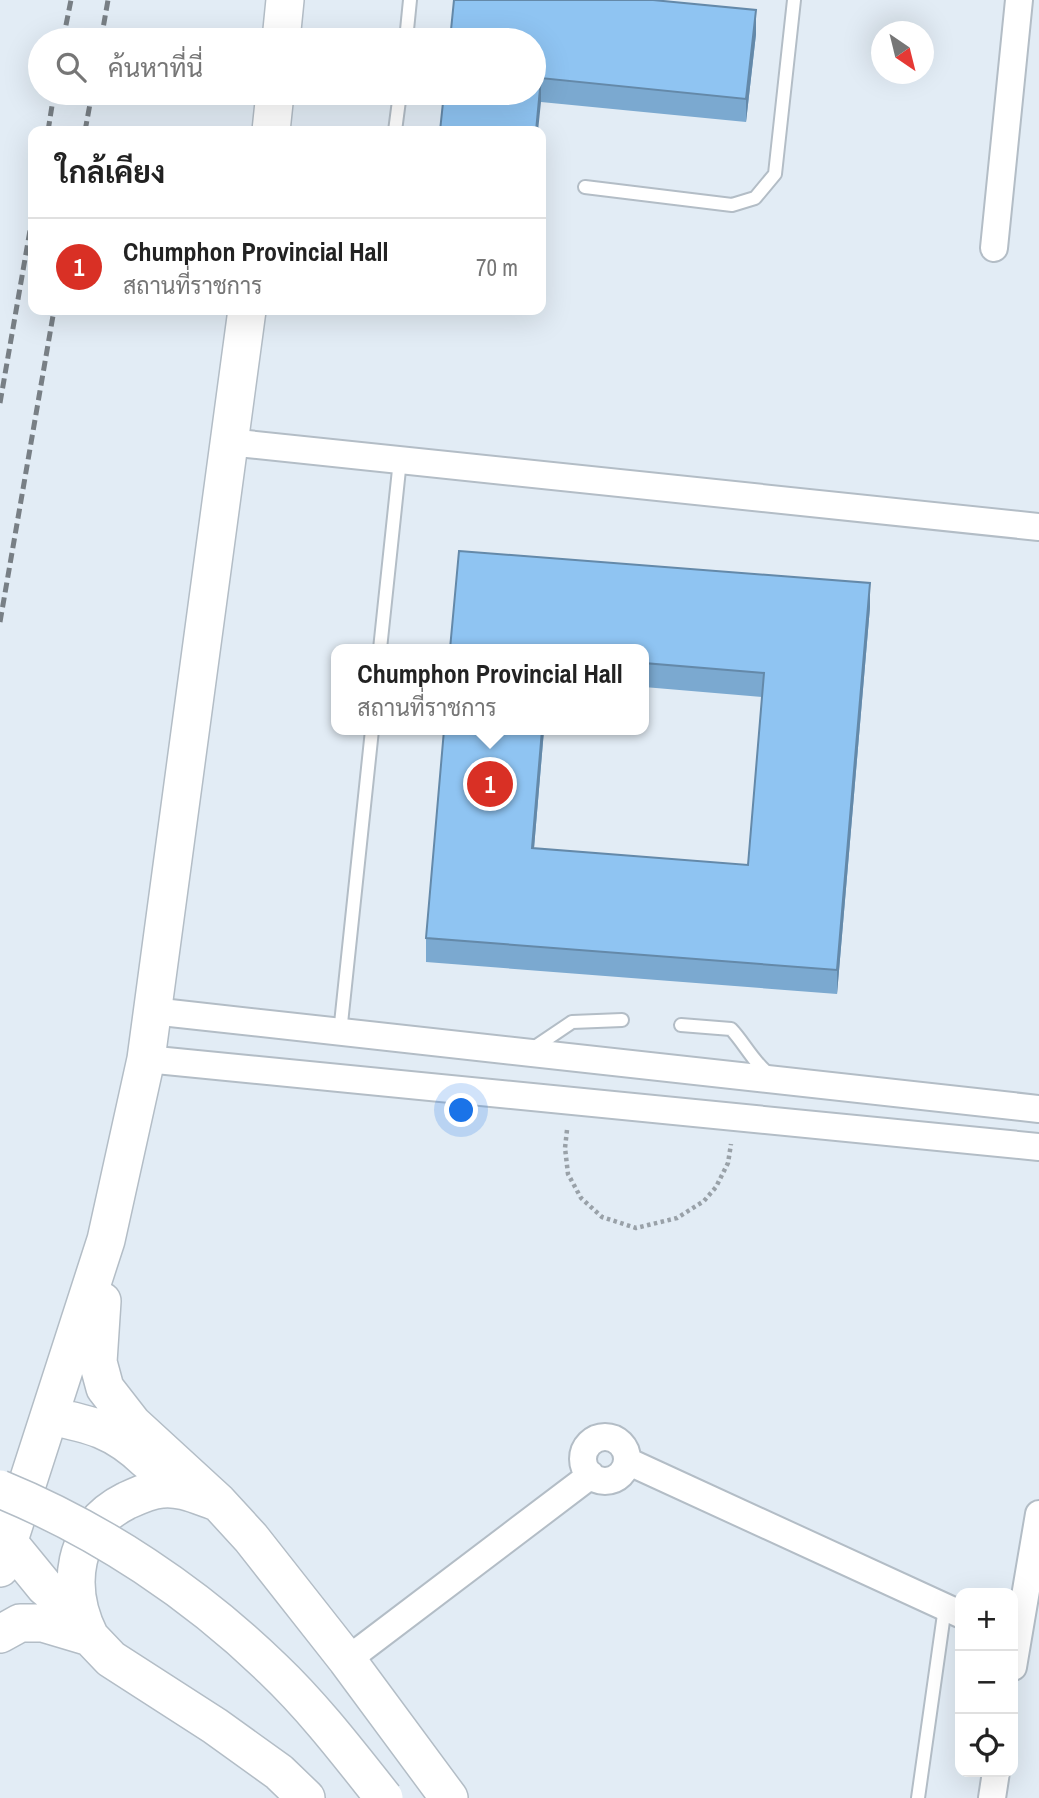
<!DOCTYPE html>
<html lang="th">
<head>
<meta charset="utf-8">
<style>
	:root { --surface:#fff; --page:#f2f2f2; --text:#222; --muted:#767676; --line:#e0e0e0; --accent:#d93025 }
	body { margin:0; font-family:"Archivo Narrow",Sarabun,sans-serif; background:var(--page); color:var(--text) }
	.controls { position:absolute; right:21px; bottom:21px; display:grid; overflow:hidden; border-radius:14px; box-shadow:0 7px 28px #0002 }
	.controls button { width:63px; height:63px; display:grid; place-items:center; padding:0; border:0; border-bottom:2px solid var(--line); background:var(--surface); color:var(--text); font:35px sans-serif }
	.compass { position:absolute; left:871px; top:21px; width:63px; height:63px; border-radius:50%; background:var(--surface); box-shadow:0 7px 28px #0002; rotate:145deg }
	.you { position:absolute; left:462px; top:1111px; width:24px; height:24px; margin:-18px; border:5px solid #fff; border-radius:50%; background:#1a73e8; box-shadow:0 0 0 10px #1a73e833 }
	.badge { display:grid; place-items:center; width:46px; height:46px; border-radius:50%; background:var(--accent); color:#fff; font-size:23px; font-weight:700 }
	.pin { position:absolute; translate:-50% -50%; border:4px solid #fff; box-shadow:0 2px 7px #0006 }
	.popup { position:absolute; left:331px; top:644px; width:318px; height:91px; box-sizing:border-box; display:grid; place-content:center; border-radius:14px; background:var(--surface); filter:drop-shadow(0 2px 5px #0005); font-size:23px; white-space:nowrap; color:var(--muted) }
	.popup b { font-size:26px; color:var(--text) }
	.popup::after { content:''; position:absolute; left:50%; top:100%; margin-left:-14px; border:14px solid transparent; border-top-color:var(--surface) }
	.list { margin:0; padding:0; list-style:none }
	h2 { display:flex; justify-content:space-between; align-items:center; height:91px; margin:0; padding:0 28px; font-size:30px }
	h2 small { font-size:23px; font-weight:400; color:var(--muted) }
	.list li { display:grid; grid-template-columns:46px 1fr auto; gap:21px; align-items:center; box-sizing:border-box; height:98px; padding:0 28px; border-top:2px solid var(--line) }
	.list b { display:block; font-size:26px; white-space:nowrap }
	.list p { margin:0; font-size:23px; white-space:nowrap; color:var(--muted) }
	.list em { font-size:23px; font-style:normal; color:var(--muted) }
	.icon { flex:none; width:38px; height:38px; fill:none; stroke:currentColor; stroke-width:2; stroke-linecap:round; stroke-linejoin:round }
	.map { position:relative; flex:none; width:1039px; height:1798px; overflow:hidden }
	.search { position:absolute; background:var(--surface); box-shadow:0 7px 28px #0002; left:28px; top:28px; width:518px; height:77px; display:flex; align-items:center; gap:18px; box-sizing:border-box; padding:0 24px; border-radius:38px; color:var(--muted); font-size:26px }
	.panel { position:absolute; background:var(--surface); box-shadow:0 7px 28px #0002; left:28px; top:126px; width:518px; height:189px; border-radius:14px }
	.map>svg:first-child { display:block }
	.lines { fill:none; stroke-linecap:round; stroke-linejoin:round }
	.lane-casing { stroke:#b3bdc6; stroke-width:16 }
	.street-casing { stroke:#b3bdc6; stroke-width:30 }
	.secondary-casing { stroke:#b3bdc6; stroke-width:40 }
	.path { stroke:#99a1a8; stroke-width:4.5; stroke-dasharray:3.5 3.5; stroke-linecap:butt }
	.lane { stroke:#fff; stroke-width:12 }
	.street { stroke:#fff; stroke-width:26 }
	.secondary { stroke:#fff; stroke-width:37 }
	.rail { stroke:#787f85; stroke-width:5; stroke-dasharray:10 5; stroke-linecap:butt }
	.secondary-bridge-casing { stroke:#b3bdc6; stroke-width:40; stroke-linecap:butt }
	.secondary-bridge { stroke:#fff; stroke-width:37 }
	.wall { fill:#7ba9d0 }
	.shaded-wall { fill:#6489a9 }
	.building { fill:#8fc4f2; stroke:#6489a9; stroke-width:2 }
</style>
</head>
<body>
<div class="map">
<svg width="1039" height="1798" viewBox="0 0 1039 1798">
	<rect width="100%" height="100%" fill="#e2ecf5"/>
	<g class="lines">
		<defs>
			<path id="lane" d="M406 40 410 0
				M395 131 400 93
				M585 187 732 205 755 198 775 174 794 0
				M380 649 400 460
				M681 1025 731 1029C743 1041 757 1068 771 1075
				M340 1033 372 730
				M532 1049 572 1022 622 1020
				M918 1798 945 1607"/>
			<path id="street" d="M994 248 1019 0
				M228 442 1039 527
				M152 1011 1039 1109
				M146 1059 1039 1147
				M583 1459a22 22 0 1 1 44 0a22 22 0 1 1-44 0Z
				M627 1461 960 1614
				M347 1660 591 1475
				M1013 1667 1039 1514
				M992 1798 996 1772"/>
			<path id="secondary" d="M281 40 285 0
				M271 131 275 93
				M102 1301 98 1362 105 1388 133 1424 218 1502 251 1538 347 1660 449 1798
				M50 1416C90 1424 115 1430 146 1460
				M9 1543 45 1587 79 1615
				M0 1568 106 1240 146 1059 247 310
				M0 1634 20 1623H43L90 1637 111 1659 215 1726 279 1772 306 1798
				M90 1637C65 1587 72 1528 126 1501 137 1496 149 1490 162 1489 180 1487 197 1495 214 1501"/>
		</defs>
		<use href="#lane" class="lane-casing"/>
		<use href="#street" class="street-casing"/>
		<use href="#secondary" class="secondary-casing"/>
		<path class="path" d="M567 1130 565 1148 568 1174 581 1198 602 1217 636 1228 677 1218 704 1201 716 1187 728 1163 731 1144"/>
		<use href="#lane" class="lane"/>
		<use href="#street" class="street"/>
		<use href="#secondary" class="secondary"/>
		<path class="rail" d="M63 40 71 0
			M101 40 108 0
			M48 131 54 93
			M85 131 92 93
			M0 403 33 213
			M0 622 54 310"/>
		<defs>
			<path id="secondary-bridge" d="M0 1489C100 1530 195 1593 273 1669 314 1708 349 1754 384 1798"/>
		</defs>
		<use href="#secondary-bridge" class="secondary-bridge-casing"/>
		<use href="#secondary-bridge" class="secondary-bridge"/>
	</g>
	<path class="wall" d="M756 34 746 122 541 102 534 40Z
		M870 607 837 994 426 962V938L444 730H544L534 848 748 865 762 697 644 687V649Z"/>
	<path class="shaded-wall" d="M756 10V34L746 122V99Z
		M541 78V102L538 131H536Z
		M870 583V607L837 994V970Z
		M542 730H544L532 872V848Z"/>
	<path class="building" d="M454 0H653L756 10 746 99 541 78 536 131H440L444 93H534V40H450Z
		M459 551 870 583 837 970 426 938 444 730H542L532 848 748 865 764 673 644 663V649H450Z"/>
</svg>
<div class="controls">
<button>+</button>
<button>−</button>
<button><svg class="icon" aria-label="locate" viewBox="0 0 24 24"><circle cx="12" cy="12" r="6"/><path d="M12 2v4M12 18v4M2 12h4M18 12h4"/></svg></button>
</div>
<svg class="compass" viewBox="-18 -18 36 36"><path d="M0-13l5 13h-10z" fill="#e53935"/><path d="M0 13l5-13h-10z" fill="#767676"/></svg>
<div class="you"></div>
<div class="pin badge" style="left:490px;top:784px">1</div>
<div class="popup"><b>Chumphon Provincial Hall</b>สถานที่ราชการ</div>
<div class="search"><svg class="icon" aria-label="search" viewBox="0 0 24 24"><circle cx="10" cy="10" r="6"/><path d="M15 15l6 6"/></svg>ค้นหาที่นี่</div>
<section class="panel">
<h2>ใกล้เคียง<small></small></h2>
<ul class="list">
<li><span class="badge">1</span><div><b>Chumphon Provincial Hall</b><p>สถานที่ราชการ</p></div><em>70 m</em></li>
</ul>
</section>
</div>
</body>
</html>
